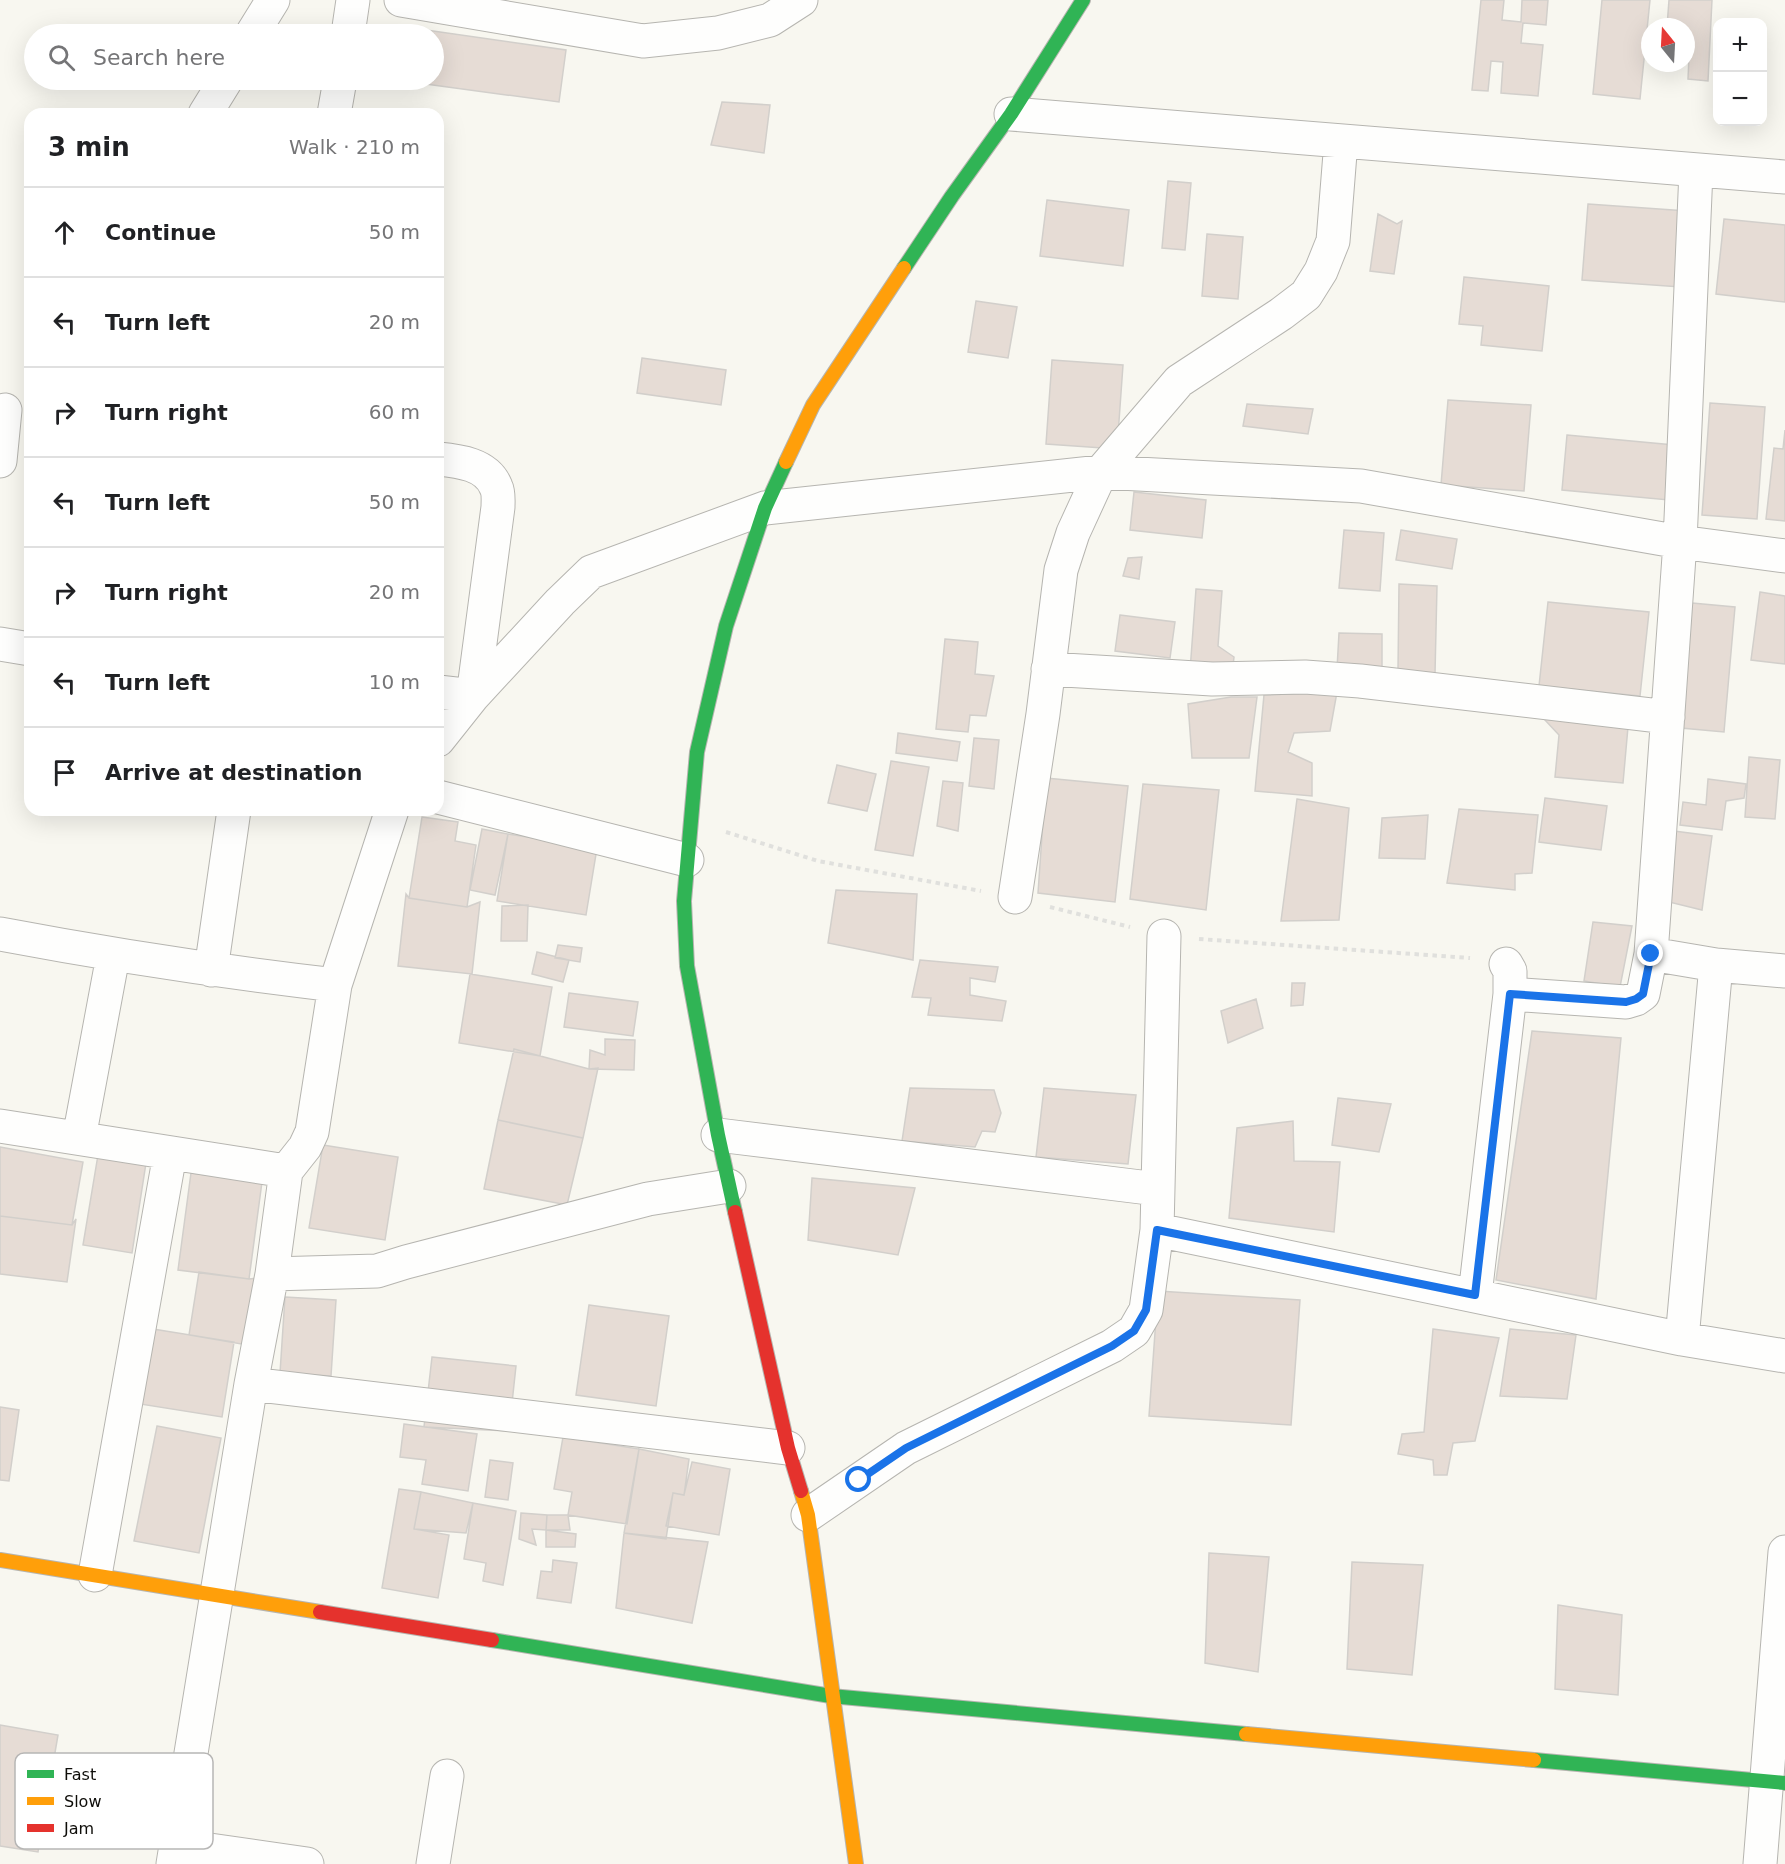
<!DOCTYPE html>
<html lang="en">
<head>
<meta charset="utf-8">
<style>
	:root { --surface:#fff; --page:#f6f6f6; --text:#202124; --muted:#757577; --line:#e0e0e0 }
	body { margin:0; font-family:"DejaVu Sans",sans-serif; background:var(--page); color:var(--text) }
	.controls { position:absolute; right:18px; top:18px; display:grid; overflow:hidden; border-radius:12px; box-shadow:0 6px 24px #0002 }
	.controls button { width:54px; height:54px; display:grid; place-items:center; padding:0; border:0; border-bottom:2px solid var(--line); background:var(--surface); color:var(--text); font:30px sans-serif }
	.compass { position:absolute; left:1641px; top:18px; width:54px; height:54px; border-radius:50%; background:var(--surface); box-shadow:0 6px 24px #0002; rotate:342deg }
	.stop { position:absolute; width:18px; height:18px; margin:-14px; border:4px solid #1a73e8; border-radius:50%; background:#fff }
	.stop.end { background:#1a73e8; border-color:#fff; box-shadow:0 2px 6px #0008 }
	.list { margin:0; padding:0; list-style:none }
	h2 { display:flex; justify-content:space-between; align-items:center; height:78px; margin:0; padding:0 24px; font-size:26px }
	h2 small { font-size:20px; font-weight:400; color:var(--muted) }
	.list li { display:grid; grid-template-columns:39px 1fr auto; gap:18px; align-items:center; box-sizing:border-box; height:90px; padding:0 24px; border-top:2px solid var(--line) }
	.list b { display:block; font-size:22px; white-space:nowrap }
	.list em { font-size:20px; font-style:normal; color:var(--muted) }
	.icon { flex:none; width:33px; height:33px; fill:none; stroke:currentColor; stroke-width:2; stroke-linecap:round; stroke-linejoin:round }
	.map { position:relative; flex:none; width:1785px; height:1864px; overflow:hidden }
	.search { position:absolute; background:var(--surface); box-shadow:0 6px 24px #0002; left:24px; top:24px; width:420px; height:66px; display:flex; align-items:center; gap:15px; box-sizing:border-box; padding:0 21px; border-radius:33px; color:var(--muted); font-size:22px }
	.panel { position:absolute; background:var(--surface); box-shadow:0 6px 24px #0002; left:24px; top:108px; width:420px; height:708px; border-radius:18px }
	.map>svg:first-child { display:block }
	.building { fill:#e6dcd5; stroke:#d2cfcb; stroke-width:1.5 }
	.lines { fill:none; stroke-linecap:round; stroke-linejoin:round }
	.street-casing { stroke:#b6b5b0; stroke-width:35 }
	.fast-casing { stroke:#b6b5b0; stroke-width:16 }
	.slow-casing { stroke:#b6b5b0; stroke-width:16 }
	.jam-casing { stroke:#b6b5b0; stroke-width:16 }
	.path { stroke:#e0e0dd; stroke-width:4; stroke-dasharray:4.5 4.5; stroke-linecap:butt }
	.street { stroke:#fefefd; stroke-width:33 }
	.fast { stroke:#30b455; stroke-width:14 }
	.slow { stroke:#ff9f0a; stroke-width:14 }
	.jam { stroke:#e5322d; stroke-width:14 }
	.route { stroke:#1a73e8; stroke-width:8 }
	.key { fill:#fff; stroke:#b7b6b5; stroke-width:1.5 }
	.key-label { font-size:16px; fill:#0e0d09 }
</style>
</head>
<body>
<div class="map">
<svg width="1785" height="1864" viewBox="0 0 1785 1864">
	<rect width="100%" height="100%" fill="#f8f7f0"/>
	<path class="building" d="M1481 0H1504L1502 20 1521 22 1522 0H1548L1546 25 1523 23 1521 43 1543 45 1538 96 1501 93 1503 62 1491 61 1488 91 1472 90Z
		M1602 0H1650L1640 99 1593 94Z
		M1669 0H1712L1708 81 1688 79 1689 56H1686V27H1667Z
		M398 26 566 50 559 102 396 80H434V34H397Z
		M722 102 770 105 764 153 711 145Z
		M1168 181 1191 183 1185 250 1162 248Z
		M1047 200 1129 210 1123 266 1040 256Z
		M1588 204 1687 211 1681 287 1582 280Z
		M1378 214 1397 224 1402 221 1394 274 1370 271Z
		M1724 219 1785 225V302L1716 294Z
		M1207 234 1243 237 1238 299 1202 296Z
		M1464 277 1549 286 1542 351 1481 345 1483 326 1459 324Z
		M976 301 1017 307 1008 358 968 352Z
		M642 358 726 370 721 405 637 393Z
		M1052 360 1123 365 1117 449 1046 444Z
		M1448 400 1531 405 1524 491 1441 485Z
		M1710 403 1765 407 1757 519 1702 515Z
		M1247 404 1313 409 1308 434 1243 426Z
		M1785 430V521L1766 519 1774 448 1783 449Z
		M1567 435 1674 445 1669 500 1562 490Z
		M1134 492 1206 500 1202 538 1130 530Z
		M1344 530 1384 533 1380 591 1339 588Z
		M1401 530 1457 539 1452 569 1396 560Z
		M1142 557 1139 579 1123 576 1128 558Z
		M1399 584 1437 586 1435 674 1398 671Z
		M1196 589 1222 591 1218 646 1234 657 1232 674 1190 671Z
		M1760 592 1785 596V664L1751 660Z
		M1548 602 1649 612 1640 696 1539 686Z
		M1692 603 1735 607 1724 732 1681 728Z
		M1120 615 1175 622 1170 658 1115 651Z
		M1339 633 1382 634V670L1337 669Z
		M945 639 978 642 975 674 994 676 986 716 970 715 968 732 936 729Z
		M1337 692 1330 731 1294 733 1288 752 1312 763V796L1255 791 1264 695Z
		M1231 697H1257L1249 758H1192L1188 704Z
		M1544 719 1628 727 1623 783 1555 777 1559 735Z
		M898 733 960 742 957 761 896 753Z
		M974 738 999 740 994 789 969 786Z
		M1749 757 1780 760 1775 819 1745 817Z
		M891 761 929 767 913 856 875 850Z
		M837 765 876 774 867 811 828 803Z
		M1046 778 1128 786 1115 902 1038 893Z
		M1708 779 1746 784 1744 798 1726 801 1722 830 1680 825 1683 802 1706 805Z
		M943 781 963 783 958 831 937 826Z
		M1143 784 1219 790 1206 910 1130 899Z
		M1545 798 1607 806 1601 850 1539 842Z
		M1297 799 1349 808 1339 920 1281 921Z
		M1459 809 1538 815 1532 873 1515 874V890L1447 883Z
		M1428 815 1425 859 1379 858 1382 818Z
		M422 817 458 822 455 841 476 845 467 907 409 898Z
		M482 829 508 834 495 895 470 890Z
		M1674 831 1712 836 1702 910 1665 901Z
		M508 834 597 848 586 915 497 901Z
		M836 890 917 894 913 960 828 943Z
		M406 894 409 898 467 907 480 902 472 974 398 966Z
		M528 905 527 941H501L502 906Z
		M1593 922 1632 926 1620 987 1584 981Z
		M558 945 582 948 580 962 555 958Z
		M537 952 569 960 563 982 532 974Z
		M920 960 998 967 995 982 970 978V995L1006 1001 1002 1021 928 1015 931 998 912 997Z
		M470 974 552 987 540 1056 459 1043Z
		M1292 983H1305L1303 1005 1291 1006Z
		M569 993 638 1002 633 1036 564 1027Z
		M1256 999 1263 1028 1228 1043 1221 1011Z
		M1532 1031 1621 1038 1596 1299 1496 1280Z
		M605 1039 635 1040 634 1070 589 1069 590 1050 605 1055Z
		M514 1049 589 1069 598 1068 583 1138 498 1120Z
		M910 1088 994 1090 1001 1113 995 1132 982 1131 975 1147 902 1141Z
		M1044 1088 1136 1095 1128 1164 1036 1157Z
		M1338 1098 1391 1104 1379 1152 1332 1145Z
		M498 1120 583 1138 567 1205 484 1189Z
		M1293 1121 1294 1161 1340 1162 1334 1232 1229 1218 1237 1128Z
		M323 1145 398 1157 385 1240 309 1228Z
		M0 1147 83 1162 72 1225 0 1216Z
		M98 1155 146 1163 132 1253 83 1245Z
		M191 1173 262 1182 249 1279 178 1270Z
		M812 1178 915 1188 898 1255 808 1240Z
		M0 1216 72 1225 76 1219 67 1282 0 1274Z
		M199 1272 249 1279 258 1278 247 1345 189 1335Z
		M1158 1291 1300 1300 1291 1425 1149 1416Z
		M285 1297 336 1300 331 1376 280 1373Z
		M589 1305 669 1316 656 1406 576 1395Z
		M153 1329 234 1342 222 1417 140 1404Z
		M1433 1329 1499 1338 1475 1441 1453 1443 1447 1475H1434L1433 1460 1398 1454 1402 1434 1424 1432Z
		M1510 1329 1576 1335 1567 1399 1500 1396Z
		M432 1357 516 1366 509 1431 424 1427Z
		M0 1407 19 1410 9 1481 0 1480Z
		M404 1424 477 1434 468 1491 422 1484 426 1460 400 1457Z
		M157 1426 221 1438 199 1553 134 1541Z
		M563 1437 639 1449 627 1524 568 1515 572 1492 554 1489Z
		M639 1449 689 1459 684 1495 673 1493 666 1539 624 1533Z
		M490 1460 513 1463 508 1500 485 1497Z
		M692 1462 730 1469 719 1535 666 1526 673 1493 684 1495Z
		M399 1489 421 1492 414 1529 449 1535 438 1598 382 1588Z
		M421 1492 473 1503 466 1533 414 1529Z
		M473 1503 516 1511 503 1585 483 1581 486 1563 464 1559Z
		M521 1513 547 1515 546 1530 532 1529 536 1545 519 1539Z
		M547 1515H568L570 1530H546Z
		M546 1530 576 1534 575 1547H546Z
		M624 1533 708 1542 692 1623 616 1608Z
		M1209 1553 1269 1557 1258 1672 1205 1663Z
		M553 1560 577 1563 571 1603 537 1598 541 1571 552 1572Z
		M1352 1562 1423 1565 1412 1675 1347 1669Z
		M1558 1605 1622 1615 1618 1695 1555 1689Z
		M0 1725 58 1735 38 1852 0 1846Z"/>
	<g class="lines">
		<defs>
			<path id="street" d="M401 0 643 41 718 33 770 20 801 0
				M252 34 273 0
				M348 34 353 0
				M205 114 226 80
				M334 114 340 80
				M1011 114 1785 177
				M438 459C459 461 487 464 496 487 499 493 498 501 498 507L473 696 438 692
				M0 461 5 410
				M0 644 30 649
				M1048 669 1212 679 1305 677 1360 681 1668 717
				M438 740 473 696 560 602 591 572 765 508 1101 472 1361 486 1680 542 1785 556
				M438 797 687 860
				M1015 897 1043 714 1061 570 1073 533 1101 472 1179 381 1281 314 1306 295 1321 271 1333 241 1341 141
				M0 934C111 955 222 972 335 985
				M1651 954 1716 965 1785 971
				M211 970 234 810
				M1510 994 1626 1002 1636 999 1643 994 1651 954 1680 542 1696 171
				M0 1126 286 1171 305 1147 312 1132 335 985 392 810
				M718 1135 1157 1189
				M79 1138 113 956
				M1157 1230 1682 1339 1785 1356
				M272 1274 377 1271 406 1262 648 1199 729 1186
				M1475 1295 1510 994V971L1506 964
				M1682 1339 1716 965
				M251 1384 788 1448
				M808 1515 906 1448 1112 1346 1134 1331 1146 1310 1157 1230 1164 936
				M95 1575 170 1154
				M175 1845 307 1864
				M173 1864 251 1384 272 1274 286 1171
				M433 1864 447 1776
				M1760 1864 1785 1552"/>
			<path id="fast" d="M904 268 952 196 1011 114 1083 0
				M735 1212 718 1135 687 966 684 901 697 752 726 626 765 508 786 462
				M492 1640 831 1696 1246 1734
				M1534 1760 1785 1783"/>
			<path id="slow" d="M786 462 813 405 904 268
				M801 1491 808 1515 856 1864
				M0 1560 320 1612
				M1246 1734 1534 1760"/>
			<path id="jam" d="M735 1212 788 1448 801 1491
				M320 1612 492 1640"/>
		</defs>
		<use href="#street" class="street-casing"/>
		<use href="#fast" class="fast-casing"/>
		<use href="#slow" class="slow-casing"/>
		<use href="#jam" class="jam-casing"/>
		<path class="path" d="M726 832 818 861 981 891
			M1050 907 1130 927
			M1199 939 1470 958"/>
		<use href="#street" class="street"/>
		<use href="#fast" class="fast"/>
		<use href="#slow" class="slow"/>
		<use href="#jam" class="jam"/>
	</g>
	<g class="lines">
		<path class="route" d="M859 1480 906 1448 1112 1346 1134 1331 1146 1310 1157 1230 1475 1295 1510 994 1626 1002 1636 999 1643 994 1651 954"/>
	</g>
	<rect x="15" y="1753" width="198" height="96" rx="9" class="key"/>
	<rect x="27" y="1770" width="27" height="8" fill="#30b455"/>
	<rect x="27" y="1797" width="27" height="8" fill="#ff9f0a"/>
	<rect x="27" y="1824" width="27" height="8" fill="#e5322d"/>
	<g class="key-label">
		<text x="64" y="1780">Fast</text>
		<text x="64" y="1807">Slow</text>
		<text x="64" y="1834">Jam</text>
	</g>
</svg>
<div class="controls">
<button>+</button>
<button>−</button>
</div>
<svg class="compass" viewBox="-18 -18 36 36"><path d="M0-13l5 13h-10z" fill="#e53935"/><path d="M0 13l5-13h-10z" fill="#757577"/></svg>
<div class="stop" style="left:859px;top:1480px"></div>
<div class="stop end" style="left:1651px;top:954px"></div>
<div class="search"><svg class="icon" aria-label="search" viewBox="0 0 24 24"><circle cx="10" cy="10" r="6"/><path d="M15 15l6 6"/></svg>Search here</div>
<section class="panel">
<h2>3 min<small>Walk · 210 m</small></h2>
<ul class="list">
<li><svg class="icon" aria-label="ahead" viewBox="0 0 24 24"><path d="M12 20V5M6 11l6-6 6 6"/></svg><div><b>Continue</b></div><em>50 m</em></li>
<li><svg class="icon" aria-label="left" viewBox="0 0 24 24"><path d="M17 20v-9H6M10 6l-5 5 5 5"/></svg><div><b>Turn left</b></div><em>20 m</em></li>
<li><svg class="icon" aria-label="right" viewBox="0 0 24 24"><path d="M7 20v-9h11M14 6l5 5-5 5"/></svg><div><b>Turn right</b></div><em>60 m</em></li>
<li><svg class="icon" aria-label="left" viewBox="0 0 24 24"><path d="M17 20v-9H6M10 6l-5 5 5 5"/></svg><div><b>Turn left</b></div><em>50 m</em></li>
<li><svg class="icon" aria-label="right" viewBox="0 0 24 24"><path d="M7 20v-9h11M14 6l5 5-5 5"/></svg><div><b>Turn right</b></div><em>20 m</em></li>
<li><svg class="icon" aria-label="left" viewBox="0 0 24 24"><path d="M17 20v-9H6M10 6l-5 5 5 5"/></svg><div><b>Turn left</b></div><em>10 m</em></li>
<li><svg class="icon" aria-label="arrive" viewBox="0 0 24 24"><path d="M6 21V4h12l-3 4 3 4H6"/></svg><div><b>Arrive at destination</b></div></li>
</ul>
</section>
</div>
</body>
</html>
